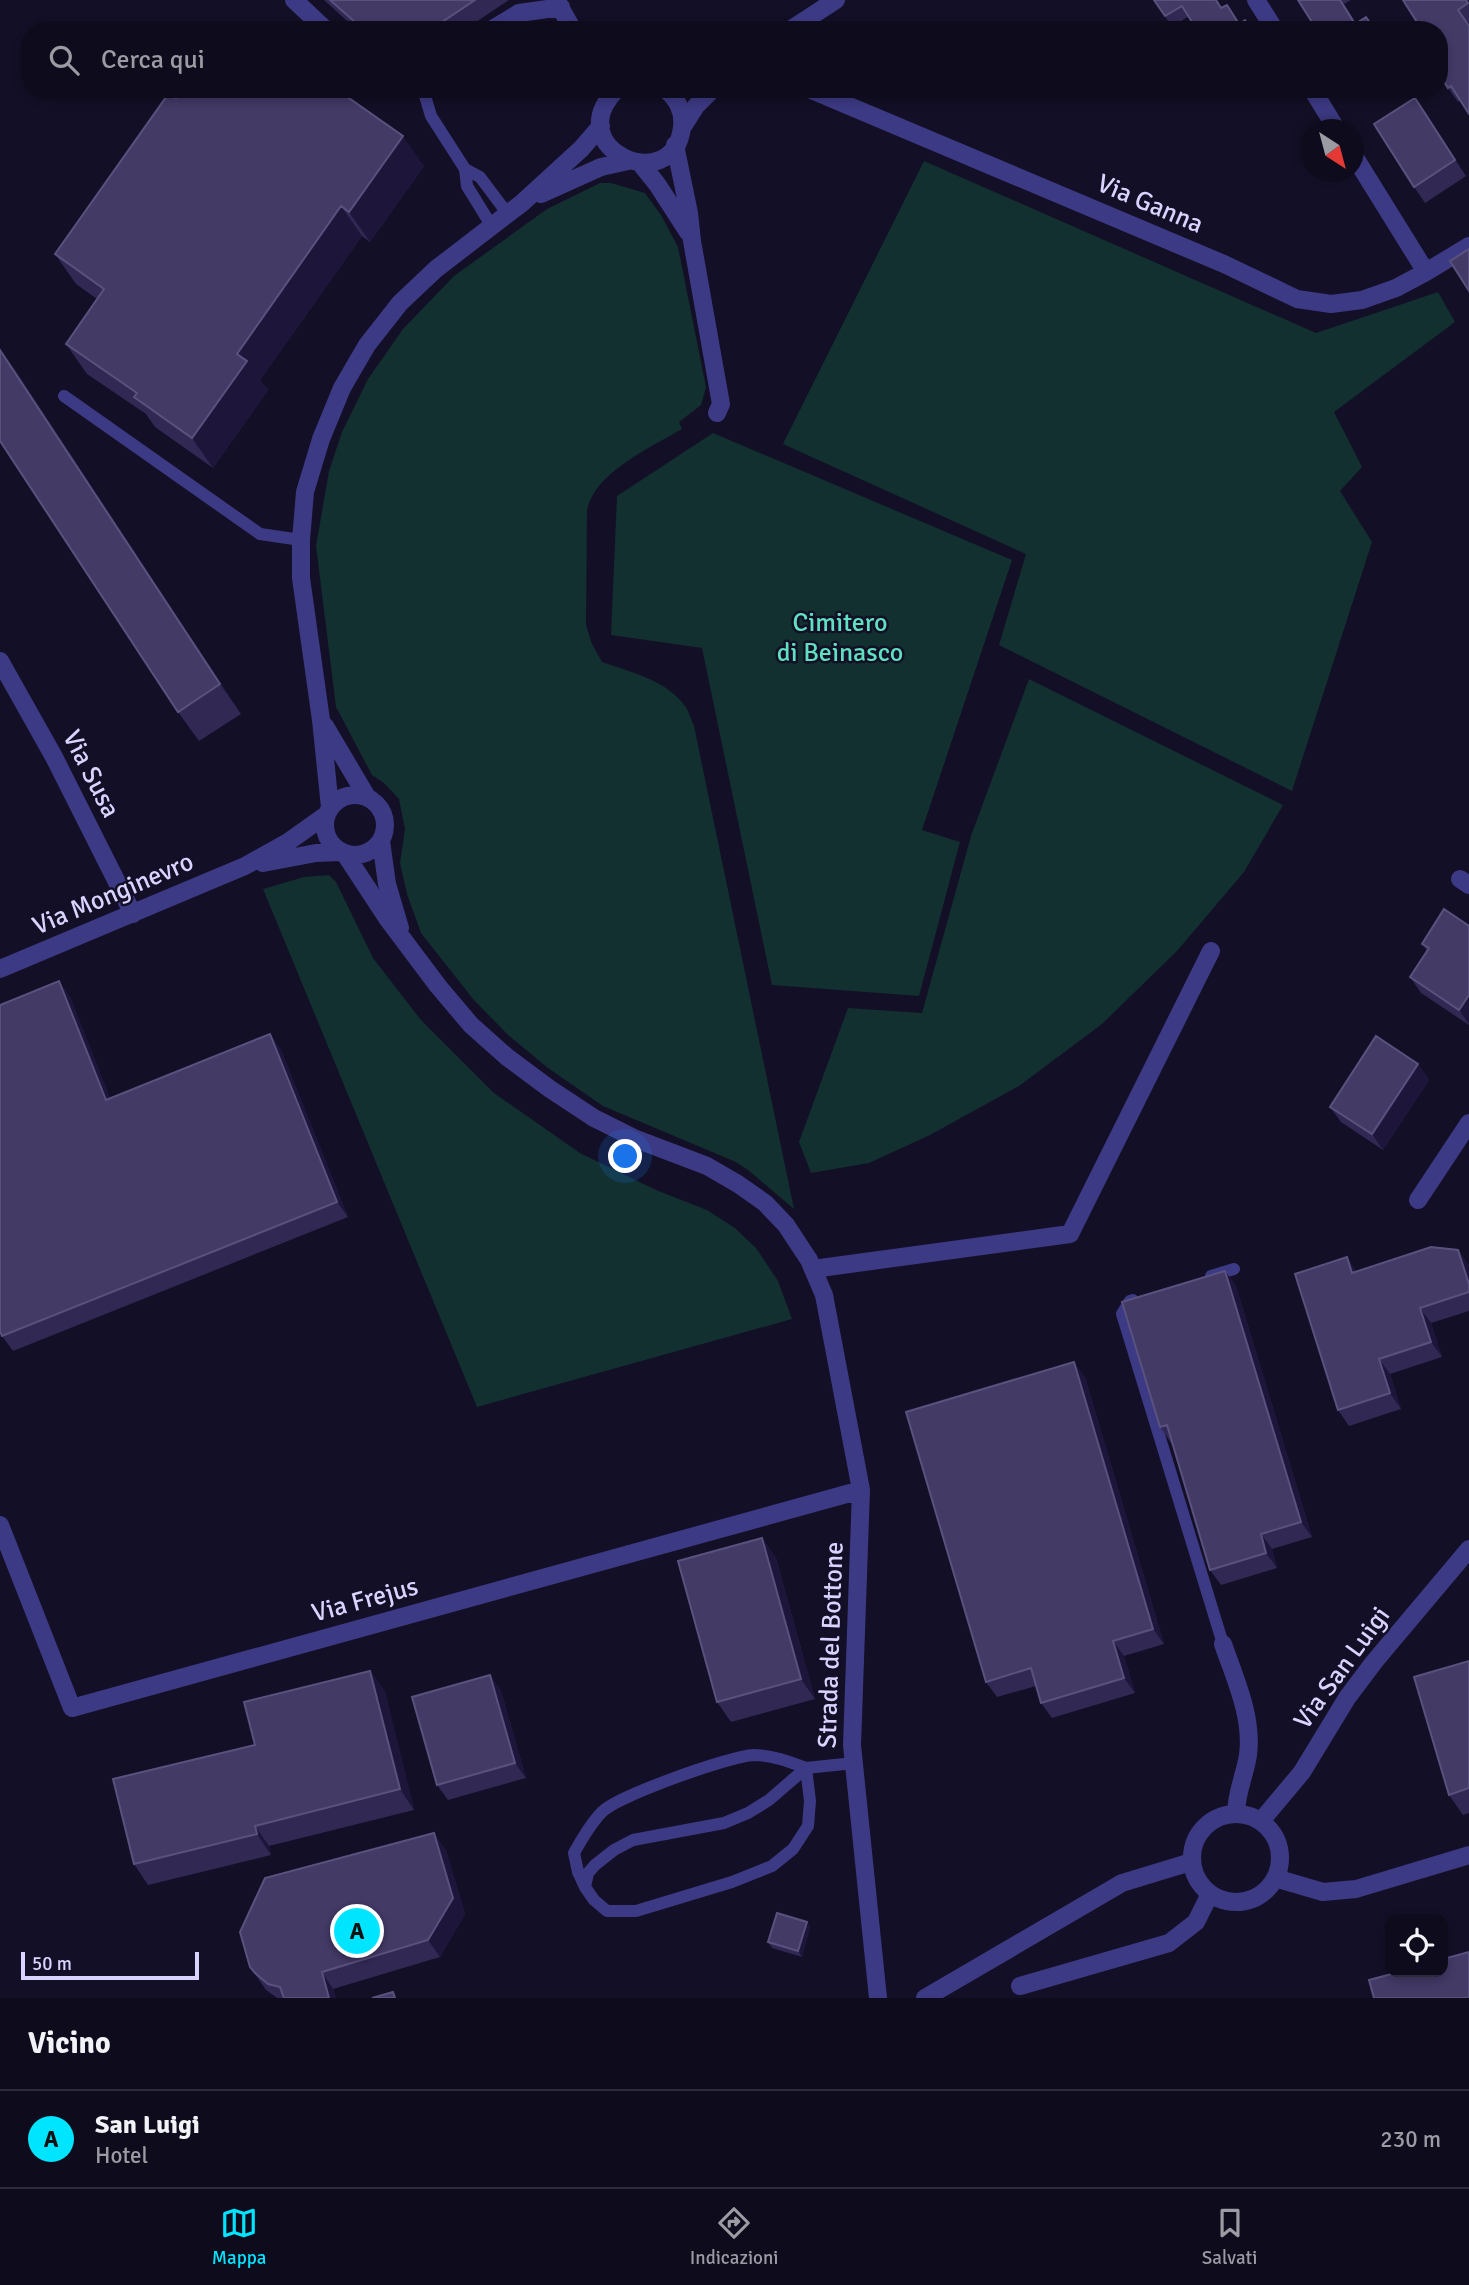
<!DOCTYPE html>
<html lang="it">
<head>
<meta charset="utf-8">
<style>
	:root { --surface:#0e0b1c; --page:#171425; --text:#f1f3f6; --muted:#9b9ba3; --line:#2e2b3b; --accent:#00e5ff }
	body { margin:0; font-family:Signika,sans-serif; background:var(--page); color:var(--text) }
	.controls { position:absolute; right:21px; bottom:21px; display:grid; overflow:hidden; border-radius:14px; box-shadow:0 4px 10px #0003 }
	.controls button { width:63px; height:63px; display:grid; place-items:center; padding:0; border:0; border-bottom:2px solid var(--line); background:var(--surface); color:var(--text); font:35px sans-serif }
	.compass { position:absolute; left:1301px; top:119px; width:63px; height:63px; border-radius:50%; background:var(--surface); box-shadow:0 4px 10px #0003; rotate:144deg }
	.scale { position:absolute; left:21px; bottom:18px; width:178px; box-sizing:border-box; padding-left:7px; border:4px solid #d9d4ff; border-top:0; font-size:19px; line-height:24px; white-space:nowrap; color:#d9d4ff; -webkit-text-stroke:5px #130f26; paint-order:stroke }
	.you { position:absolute; left:626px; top:1157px; width:24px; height:24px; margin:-18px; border:5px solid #fff; border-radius:50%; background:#1a73e8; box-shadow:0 0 0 10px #1a73e833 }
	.badge { display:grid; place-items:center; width:46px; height:46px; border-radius:50%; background:var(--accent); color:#111; font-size:23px; font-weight:700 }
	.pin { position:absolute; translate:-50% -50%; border:4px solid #fff; box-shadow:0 2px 7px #0006 }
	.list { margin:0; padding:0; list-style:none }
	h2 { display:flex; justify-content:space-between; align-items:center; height:91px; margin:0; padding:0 28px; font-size:30px }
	h2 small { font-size:23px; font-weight:400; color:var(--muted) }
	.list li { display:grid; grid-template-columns:46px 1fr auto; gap:21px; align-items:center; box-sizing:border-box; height:98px; padding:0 28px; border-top:2px solid var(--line) }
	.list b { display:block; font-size:26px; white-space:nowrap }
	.list p { margin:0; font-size:23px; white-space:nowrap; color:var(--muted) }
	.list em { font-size:23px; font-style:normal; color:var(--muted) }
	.icon { flex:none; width:38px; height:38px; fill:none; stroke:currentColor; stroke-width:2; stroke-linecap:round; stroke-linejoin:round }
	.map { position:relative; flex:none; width:1469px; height:1998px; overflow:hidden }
	.search { position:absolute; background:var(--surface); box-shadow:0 4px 10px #0003; left:21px; right:21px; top:21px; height:77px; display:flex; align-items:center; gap:18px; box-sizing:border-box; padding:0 24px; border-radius:28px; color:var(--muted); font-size:26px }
	.sheet { height:189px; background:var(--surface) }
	nav { display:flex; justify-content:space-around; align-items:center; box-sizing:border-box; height:98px; border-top:2px solid var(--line); background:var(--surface); font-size:19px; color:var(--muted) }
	nav a { display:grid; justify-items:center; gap:4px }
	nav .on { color:var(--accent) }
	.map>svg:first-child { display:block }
	.green { fill:#12302f }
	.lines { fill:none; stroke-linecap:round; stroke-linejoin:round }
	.service { stroke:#3d3a85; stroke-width:12 }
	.minor { stroke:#3d3a85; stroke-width:18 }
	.tertiary { stroke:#3d3a85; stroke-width:18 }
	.wall { fill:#312854 }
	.shaded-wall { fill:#1d163a }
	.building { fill:#433a66; stroke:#5a527e; stroke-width:2 }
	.labels { text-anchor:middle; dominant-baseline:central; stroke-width:5; stroke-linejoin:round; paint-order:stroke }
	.street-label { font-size:26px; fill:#d9d4ff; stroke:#130f26 }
	.park-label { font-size:26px; fill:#5fe0c0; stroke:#130f26 }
</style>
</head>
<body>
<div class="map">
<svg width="1469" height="1998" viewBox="0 0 1469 1998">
	<rect width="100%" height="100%" fill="#130f26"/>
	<path class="green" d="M924 161 1316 333 1438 292 1455 322 1334 412 1362 467 1340 491 1372 542 1292 791 999 645 1026 554 783 444Z
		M600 183H611L645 193 661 215 678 247 706 387 701 405 679 422 682 429C650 448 595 472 587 510L586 625 592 644 602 662C631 672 666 680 685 706 689 711 691 720 694 726L794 1209 748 1170 736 1162 603 1106 548 1068 508 1035 473 999 421 933 407 894 400 863 405 829 399 799 384 783 372 775 336 707 316 546 329 471 342 432 368 379 403 329 454 276 547 209Z
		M713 433 1012 560 922 830 960 842 919 996 772 985 702 648 611 635 617 496Z
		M1029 679 1283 805 1244 872 1177 951 1102 1024 1019 1086 930 1135 869 1163 811 1173 799 1142 848 1008 922 1013 971 836Z
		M329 875 336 882 373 958 421 1020 494 1093 580 1153 656 1190 707 1210 735 1228 756 1248 778 1281 792 1319 477 1407 263 889 304 877Z"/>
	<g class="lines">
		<path class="service" d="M423 89 431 116 465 169 467 186 491 225
			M465 169 480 177 507 213
			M64 396 260 534 301 540
			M1211 1276 1234 1269
			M1133 1300 1130 1301 1122 1314 1223 1644
			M585 1887 578 1872 574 1853C582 1839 590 1824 602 1812 617 1796 730 1756 754 1755 772 1755 790 1762 806 1768L810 1801 808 1826 793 1849 772 1866 732 1882 636 1911H607L594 1900 585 1887 588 1873 595 1865 614 1850 633 1840 724 1823 748 1813 769 1800 806 1768 854 1763"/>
		<path class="minor" d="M294 0 326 30
			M556 0 573 30
			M1256 0 1275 30
			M491 30 519 13 561 7
			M790 30 836 0
			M396 89H404
			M617 89C557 149 674 199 682 127 684 112 677 98 665 89
			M809 89 1224 264 1297 299 1331 304 1362 300 1396 288 1426 272 1469 246
			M1312 89 1337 130
			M682 128 696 106 713 89
			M675 145 689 213 692 241 719 393 721 404 717 413
			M1354 156 1426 272
			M640 163 657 184 688 232
			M541 194 601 167 628 161
			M0 661 54 757 133 914
			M325 726 367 797
			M325 825a30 30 0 1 1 60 0a30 30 0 1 1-60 0Z
			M330 807 321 720 301 578V540L305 492 321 439 342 388 367 345 400 303 436 269 522 203 581 149 601 126
			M381 841 387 884 400 928
			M345 854 387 918 438 986 471 1025 507 1057 550 1089 594 1118 636 1139 707 1166 738 1184 765 1203 786 1225 809 1260 824 1295 861 1490 852 1745 878 1998
			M263 863 316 853 340 852
			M1460 879 1469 885
			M0 969 245 866 288 842 326 815
			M1418 1200 1469 1123
			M813 1269 1070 1234 1211 951
			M0 1525 72 1708 861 1490
			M1223 1644C1235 1679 1253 1717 1248 1755 1245 1775 1236 1793 1236 1814
			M1020 1986 1169 1943 1196 1922 1210 1894"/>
		<path class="tertiary" d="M1192 1858a44 44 0 1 1 88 0a44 44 0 1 1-88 0Z
			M1261 1821 1302 1772 1347 1698 1374 1662 1469 1549
			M1275 1878 1323 1892 1356 1889 1469 1855
			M925 1998 1122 1883 1191 1862"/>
	</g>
	<path class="wall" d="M324 0H509L464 30H357Z
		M1154 0 1222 8 1239 24 1189 16 1172 27Z
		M1298 0H1351L1344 4 1356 23 1366 17 1375 30H1317Z
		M1403 0 1469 3V22L1468 23 1469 25V114L1460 100 1458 102 1448 88 1439 30Z
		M343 94 424 166 370 242 362 236 260 380 268 390 213 468 155 427 146 414 87 374 66 344 97 299 76 284 55 254 176 98Z
		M1426 113 1466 176 1425 203 1414 187Z
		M14 368 241 714 199 741 178 712Z
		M1469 926V1025L1421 993 1410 977 1427 951 1422 944Z
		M59 981 70 997 110 1098 270 1034 281 1050 348 1217 13 1351 2 1336Z
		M1418 1064 1429 1080 1383 1150 1341 1122 1330 1107Z
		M1458 1250 1469 1266V1311L1431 1323 1442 1357 1390 1374 1401 1409 1349 1426 1338 1410 1357 1271Z
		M1225 1271 1236 1286 1312 1537 1272 1549 1277 1568 1221 1585 1210 1570 1172 1443H1171L1160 1427Z
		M1085 1377 1164 1644 1124 1656 1135 1693 1052 1718 1041 1703 1036 1686 997 1697 986 1682Z
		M762 1538 776 1558 815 1699 731 1722 717 1702Z
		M1469 1661V1813L1463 1815 1449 1795Z
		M370 1671 385 1692 414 1810 269 1846 271 1855 148 1885 134 1864Z
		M490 1675 501 1691 526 1778 448 1800 437 1785Z
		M446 1850 465 1914 440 1957 333 1989 336 1998H277L266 1990 250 1967Z
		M807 1922 810 1927 802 1957 772 1948 768 1942Z"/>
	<path class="shaded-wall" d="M1415 98 1426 113 1466 176 1455 160Z
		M403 136 424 166 370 242 349 212Z
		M341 206 362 236 260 380 268 390 213 468 192 438 237 354Z
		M0 349 14 368 241 714 220 684Z
		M59 981 70 997 117 1115 106 1100Z
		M1469 995V1024L1459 1010Z
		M270 1034 281 1050 348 1217 337 1202Z
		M1418 1064 1429 1080 1383 1150 1372 1134Z
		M1458 1250 1469 1266V1284Z
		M1347 1257 1358 1273H1352Z
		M1225 1271 1236 1286 1312 1537 1301 1522Z
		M1420 1308 1431 1323 1442 1357 1431 1342Z
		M1379 1359 1390 1374 1401 1409 1390 1393Z
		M1074 1362 1085 1377 1164 1644 1153 1629Z
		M1261 1534 1272 1549 1277 1568 1266 1553Z
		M762 1538 776 1558 815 1699 801 1679Z
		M1113 1641 1124 1656 1135 1693 1124 1678Z
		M370 1671 385 1692 414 1810 400 1789Z
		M490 1675 501 1691 526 1778 515 1763Z
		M255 1826 269 1846 271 1855 257 1834Z
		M434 1833 446 1850 465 1914 440 1957 428 1940Z
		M807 1922 810 1927 802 1957 798 1951Z
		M322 1972 333 1989 336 1998H329Z"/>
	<path class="building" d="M330 0H475L430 30H364Z
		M1154 0H1216L1221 8 1227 5 1239 24 1245 20 1252 30H1197L1182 6 1165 16Z
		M1298 0H1340L1355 24 1366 17 1375 30H1317Z
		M1403 0H1466L1468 3 1458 10 1469 26V114L1451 86 1448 88 1439 74V30H1422Z
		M182 89H336L403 136 349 212 341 206 237 354 247 361 192 438 134 397 137 393 66 344 104 289 55 254 169 93 176 98Z
		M1415 98 1455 160 1414 187 1374 124Z
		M1469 249V291L1450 261Z
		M0 350 220 684 178 712 0 441Z
		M1444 909 1469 926V995L1459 1010 1410 977 1429 948 1422 944Z
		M59 981 106 1100 270 1034 337 1202 2 1336 0 1331V1005Z
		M1376 1036 1418 1064 1372 1134 1330 1107Z
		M1431 1247 1458 1250 1469 1284V1292L1420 1308 1431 1342 1379 1359 1390 1393 1338 1410 1295 1274 1347 1257 1352 1273Z
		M1225 1271 1301 1522 1261 1534 1266 1553 1210 1570 1167 1425 1160 1427 1122 1302Z
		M1074 1362 1153 1629 1113 1641 1124 1678 1041 1703 1031 1668 986 1682 906 1412Z
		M762 1538 801 1679 717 1702 678 1561Z
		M1469 1661V1788L1449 1795 1414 1677Z
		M370 1671 400 1789 255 1826 257 1834 134 1864 113 1779 255 1745 244 1702Z
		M490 1675 515 1763 437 1785 412 1697Z
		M434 1833 453 1898 428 1940 322 1972 329 1998H284L280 1987 268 1984 255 1973 250 1967 240 1932 265 1878Z
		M777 1913 807 1922 798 1951 768 1942Z
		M1469 1952V1998H1374L1369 1980 1399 1972H1443V1959Z
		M393 1992 395 1998H372Z"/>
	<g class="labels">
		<g class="street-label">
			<text transform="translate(1150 204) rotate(23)">Via Ganna</text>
			<text transform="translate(91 774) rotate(63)">Via Susa</text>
			<text transform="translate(113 894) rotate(-23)">Via Monginevro</text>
			<text transform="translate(365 1600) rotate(-15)">Via Frejus</text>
			<text transform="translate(831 1645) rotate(-88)">Strada del Bottone</text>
			<text transform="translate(1342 1668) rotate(-54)">Via San Luigi</text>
		</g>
		<g class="park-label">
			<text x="840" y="623">Cimitero<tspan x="840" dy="30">di Beinasco</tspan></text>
		</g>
	</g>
</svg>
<div class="controls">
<button><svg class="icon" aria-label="locate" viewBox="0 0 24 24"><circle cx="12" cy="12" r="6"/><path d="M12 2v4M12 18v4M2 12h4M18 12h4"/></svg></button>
</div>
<svg class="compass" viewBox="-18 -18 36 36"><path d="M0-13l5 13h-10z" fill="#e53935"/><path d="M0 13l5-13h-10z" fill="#9b9ba3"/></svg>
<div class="scale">50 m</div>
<div class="you"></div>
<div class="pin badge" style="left:357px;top:1931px">A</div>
<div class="search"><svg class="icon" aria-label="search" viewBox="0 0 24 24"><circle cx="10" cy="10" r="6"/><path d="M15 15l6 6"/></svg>Cerca qui</div>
</div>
<section class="sheet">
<h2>Vicino<small></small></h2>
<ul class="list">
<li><span class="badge">A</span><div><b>San Luigi</b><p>Hotel</p></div><em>230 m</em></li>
</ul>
</section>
<nav>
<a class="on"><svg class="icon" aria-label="map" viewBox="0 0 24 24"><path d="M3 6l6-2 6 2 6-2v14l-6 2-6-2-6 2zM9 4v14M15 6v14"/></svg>Mappa</a>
<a><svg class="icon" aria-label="directions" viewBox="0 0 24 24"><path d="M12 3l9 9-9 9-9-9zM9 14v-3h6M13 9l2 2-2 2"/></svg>Indicazioni</a>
<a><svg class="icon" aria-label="saved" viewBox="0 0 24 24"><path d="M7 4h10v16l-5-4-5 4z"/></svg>Salvati</a>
</nav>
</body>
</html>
